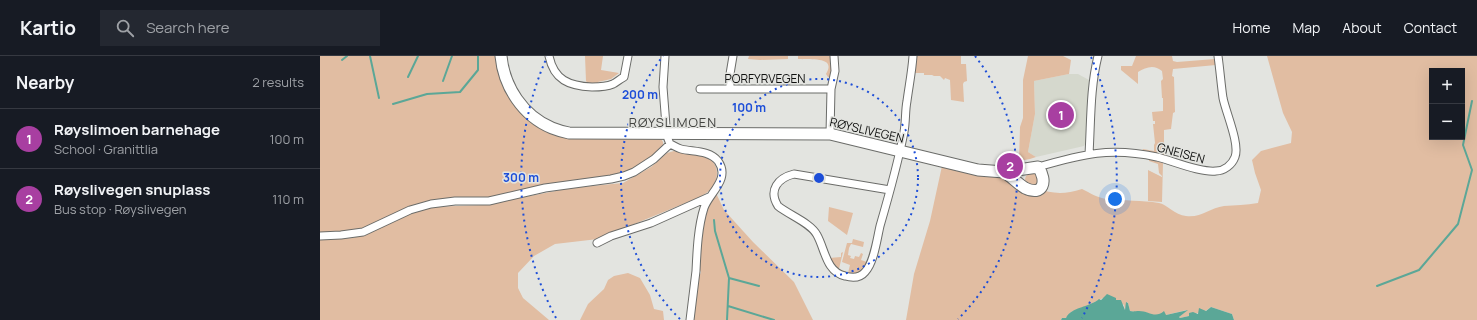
<!DOCTYPE html>
<html lang="en">
<head>
<meta charset="utf-8">
<style>
	:root { --surface:#171b24; --page:#242831; --text:#f1f3f6; --muted:#9ea1a6; --line:#363941; --accent:#a83fa1 }
	body { margin:0; font-family:Manrope,sans-serif; background:var(--page); color:var(--text) }
	.controls { position:absolute; right:12px; top:12px; display:grid; overflow:hidden; border-radius:0px; box-shadow:0 4px 16px #0002 }
	.controls button { width:36px; height:36px; display:grid; place-items:center; padding:0; border:0; border-bottom:1px solid var(--line); background:var(--surface); color:var(--text); font:20px sans-serif }
	.you { position:absolute; left:795px; top:143px; width:14px; height:14px; margin:-10px; border:3px solid #fff; border-radius:50%; background:#1a73e8; box-shadow:0 0 0 6px #1a73e833 }
	.badge { display:grid; place-items:center; width:26px; height:26px; border-radius:50%; background:var(--accent); color:#fff; font-size:13px; font-weight:700 }
	.pin { position:absolute; translate:-50% -50%; border:2px solid #fff; box-shadow:0 1px 4px #0006 }
	.list { margin:0; padding:0; list-style:none }
	h2 { display:flex; justify-content:space-between; align-items:center; height:52px; margin:0; padding:0 16px; font-size:17px }
	h2 small { font-size:13px; font-weight:400; color:var(--muted) }
	.list li { display:grid; grid-template-columns:26px 1fr auto; gap:12px; align-items:center; box-sizing:border-box; height:60px; padding:0 16px; border-top:1px solid var(--line) }
	.list b { display:block; font-size:15px; white-space:nowrap }
	.list p { margin:0; font-size:13px; white-space:nowrap; color:var(--muted) }
	.list em { font-size:13px; font-style:normal; color:var(--muted) }
	.icon { flex:none; width:22px; height:22px; fill:none; stroke:currentColor; stroke-width:2; stroke-linecap:round; stroke-linejoin:round }
	.map { position:relative; flex:none; width:1157px; height:264px; overflow:hidden }
	header { display:flex; align-items:center; gap:24px; box-sizing:border-box; height:56px; padding:0 20px; background:var(--surface); border-bottom:1px solid var(--line) }
	header strong { font-size:19px }
	nav { display:flex; gap:22px; margin-inline-start:auto; font-size:14px }
	.search { width:280px; height:36px; background:var(--page); display:flex; align-items:center; gap:10px; box-sizing:border-box; padding:0 14px; border-radius:0px; color:var(--muted); font-size:15px }
	main { display:flex }
	aside { flex:1; background:var(--surface) }
	.map>svg:first-child { display:block }
	.built { fill:#d5d8cd }
	.green { fill:#e1bda2; fill-rule:evenodd }
	.water { fill:#5ba797 }
	.lines { fill:none; stroke-linecap:round; stroke-linejoin:round }
	.stream { stroke:#5ba797; stroke-width:2 }
	.street-casing { stroke:#6b6c69; stroke-width:9 }
	.secondary-casing { stroke:#6b6c69; stroke-width:13 }
	.street { stroke:#fff; stroke-width:7 }
	.secondary { stroke:#fff; stroke-width:11 }
	.ring { fill:none; stroke:#1d4ed8; stroke-width:2; stroke-dasharray:2 4 }
	.labels { text-anchor:middle; dominant-baseline:central; stroke-width:3; stroke-linejoin:round; paint-order:stroke }
	.street-label { font-size:12px; fill:#101110; stroke:#e3e4e0 }
	.neighbourhood-label { font-size:13px; letter-spacing:1px; fill:#434441; stroke:#e3e4e0 }
	.centre { fill:#1d4ed8; stroke:#e3e4e0; stroke-width:2 }
	.ring-label { font-size:12px; text-anchor:middle; font-weight:bold; fill:#1d4ed8; stroke:#e3e4e0; stroke-width:3; stroke-linejoin:round; paint-order:stroke }
</style>
</head>
<body>
<header>
<strong>Kartio</strong>
<div class="search"><svg class="icon" aria-label="search" viewBox="0 0 24 24"><circle cx="10" cy="10" r="6"/><path d="M15 15l6 6"/></svg>Search here</div>
<nav><a>Home</a><a>Map</a><a>About</a><a>Contact</a></nav>
</header>
<main>
<aside>
<h2>Nearby<small>2 results</small></h2>
<ul class="list">
<li><span class="badge">1</span><div><b>Røyslimoen barnehage</b><p>School · Granittlia</p></div><em>100 m</em></li>
<li><span class="badge">2</span><div><b>Røyslivegen snuplass</b><p>Bus stop · Røyslivegen</p></div><em>110 m</em></li>
</ul>
</aside>
<div class="map">
<svg width="1157" height="264" viewBox="0 0 1157 264">
	<rect width="100%" height="100%" fill="#e3e4e0"/>
	<path class="built" d="M749 18H758L769 24 767 84 764 90 716 101 708 96 715 58 714 25Z"/>
	<path class="green" d="M0 0H177L178 6 222 71 340 81 343 86V91L334 100 304 118 175 141 124 144 36 175 0 177Z
		M265 0H283L281 14 299 17 291 23 278 26V28H268L266 25Z
		M429 0H476H468V3L440 4 428 3Z
		M478 0H512L513 12 511 21H508L506 18C517 0 490 4 478 3Z
		M594 0H641V8H646L647 25 644 26 643 28 644 46 631 44 630 24 625 22 624 24 620 20H614L612 19H604V17H594Z
		M708 0H743L751 4 749 18 714 25 715 58 708 96 716 101 710 103 699 105 700 71 703 62V24Z
		M816 0H852L853 5 857 6 895 3 896 9 853 13 852 20 854 21 855 56 853 57 851 73 844 74V95L847 97V100L822 95 823 93 834 95V89L835 87 833 68H835V65H833L832 56 843 55V42H842L841 25 843 23 842 15C834 8 826 11 818 16V28L801 14V10H812Z
		M947 0H1157V264H914L912 258 891 251C884 257 878 258 869 257V260L860 262 859 261 867 254 846 259H832L825 256H814L810 255 808 247 807 246 805 254 804 249 796 244 783 242 771 248 751 256 746 262H742L741 264H586L594 218 610 165 622 110C642 114 664 115 684 121 714 129 729 144 762 133 770 137 778 142 787 143 804 145 822 144 839 147 846 148 855 159 866 160 881 162 890 152 904 150 915 149 926 149 938 147L941 134 935 117 932 104 941 95 971 87 972 76 963 57ZM1112 15H1142V81H1112Z
		M354 95C364 97 376 97 385 101 400 106 400 123 390 134 387 137 383 139 380 141L278 183 235 188 214 200 198 217V232L203 242 229 264H0V184L33 182 93 157 110 151 163 149 251 132 303 127 331 111 347 97Z
		M829 103 843 107 842 146 828 145V114L842 121V120L839 117 838 108 829 105Z
		M710 117H715L720 125 715 130 706 128 705 123 706 120Z
		M396 137 404 154 433 186 474 226 493 264H372L377 226 381 216 379 212 382 171 389 145Z
		M509 151 533 157 527 179 508 165Z
		M533 183 544 186 543 191 531 188 529 192 528 199 531 200 530 202 534 203 535 200 539 201 541 197 543 198 541 204 547 206 550 196H552L543 215 535 219 519 215 509 202 521 201V197L523 196 519 213 528 217 530 209 522 206 527 187H532Z
		M308 217 320 222 330 239 334 253 343 255 344 264H260L268 248 284 233 288 224 294 220Z"/>
	<path class="water" d="M787 238 796 242V244H801L805 254 806 246 808 247 810 255C814 256 815 255 819 255 829 255 835 263 844 255L846 259 868 254 859 261 860 262 869 260V257L873 256 878 258 879 252 886 255 891 251 912 258 914 264H741L742 262H746C751 251 770 251 779 243L781 244Z"/>
	<g class="lines">
		<path class="stream" d="M50 0 59 42
			M22 4 27 0
			M88 21 98 0
			M123 25 132 0
			M73 48 107 38 140 36 158 14V0
			M394 164 395 175 409 222 407 264
			M409 222 439 230
			M1057 230 1099 214 1138 168 1152 114 1143 89 1152 45
			M408 250 454 264"/>
		<defs>
			<path id="street" d="M229 0C234 24 249 30 272 31 279 31 286 31 293 28 297 26 300 23 304 21L308 0
				M345 0 343 31 346 70
				M380 33H511
				M410 33V18L413 0
				M510 78 511 33 515 15 514 0
				M348 83 350 88C353 89 357 92 361 93 373 96 389 94 398 105 411 123 389 137 384 152 378 171 377 194 376 215 374 232 372 248 370 264
				M769 98C771 65 770 32 778 0
				M718 111C763 98 790 91 837 101 853 105 881 117 896 115 904 115 912 109 915 101 920 88 906 57 903 42 901 28 900 14 898 0
				M570 134 474 118C458 122 448 134 458 150 469 159 491 167 497 179 505 193 506 216 525 220 532 222 540 222 545 216 554 207 557 183 560 170 569 139 578 107 584 76 586 65 585 55 587 45 589 30 592 15 593 0
				M0 180 21 179 43 176 90 154 111 148 135 145H169L225 132 291 123 304 120 314 116 334 103 350 88
				M277 187 291 180 331 167 389 141"/>
			<path id="secondary" d="M181 0C184 31 203 60 232 72 237 74 244 76 249 77L510 78 658 114 684 116 718 111C728 125 723 141 705 132 698 128 691 120 684 116"/>
		</defs>
		<use href="#street" class="street-casing"/>
		<use href="#secondary" class="secondary-casing"/>
		<use href="#street" class="street"/>
		<use href="#secondary" class="secondary"/>
	</g>
	<g class="ring">
		<circle cx="499" cy="122" r="99"/>
		<path d="M360 263A198 198 0 0 1 343 0M655 0A198 198 0 0 1 638 263"/>
		<path d="M236 262A298 298 0 0 1 227 1M771 1A298 298 0 0 1 762 262"/>
	</g>
	<g class="labels">
		<g class="street-label">
			<text x="445" y="22">PORFYRVEGEN</text>
			<text transform="translate(547 74) rotate(13)">RØYSLIVEGEN</text>
			<text transform="translate(861 97) rotate(15)">GNEISEN</text>
		</g>
		<g class="neighbourhood-label">
			<text x="353" y="66">RØYSLIMOEN</text>
		</g>
	</g>
	<circle cx="499" cy="122" r="6" class="centre"/>
	<g class="ring-label">
		<text x="320" y="43">200 m</text>
		<text x="429" y="56">100 m</text>
		<text x="201" y="126">300 m</text>
	</g>
</svg>
<div class="controls">
<button>+</button>
<button>−</button>
</div>
<div class="you"></div>
<div class="pin badge" style="left:741px;top:59px">1</div>
<div class="pin badge" style="left:690px;top:110px">2</div>
</div>
</main>
</body>
</html>
